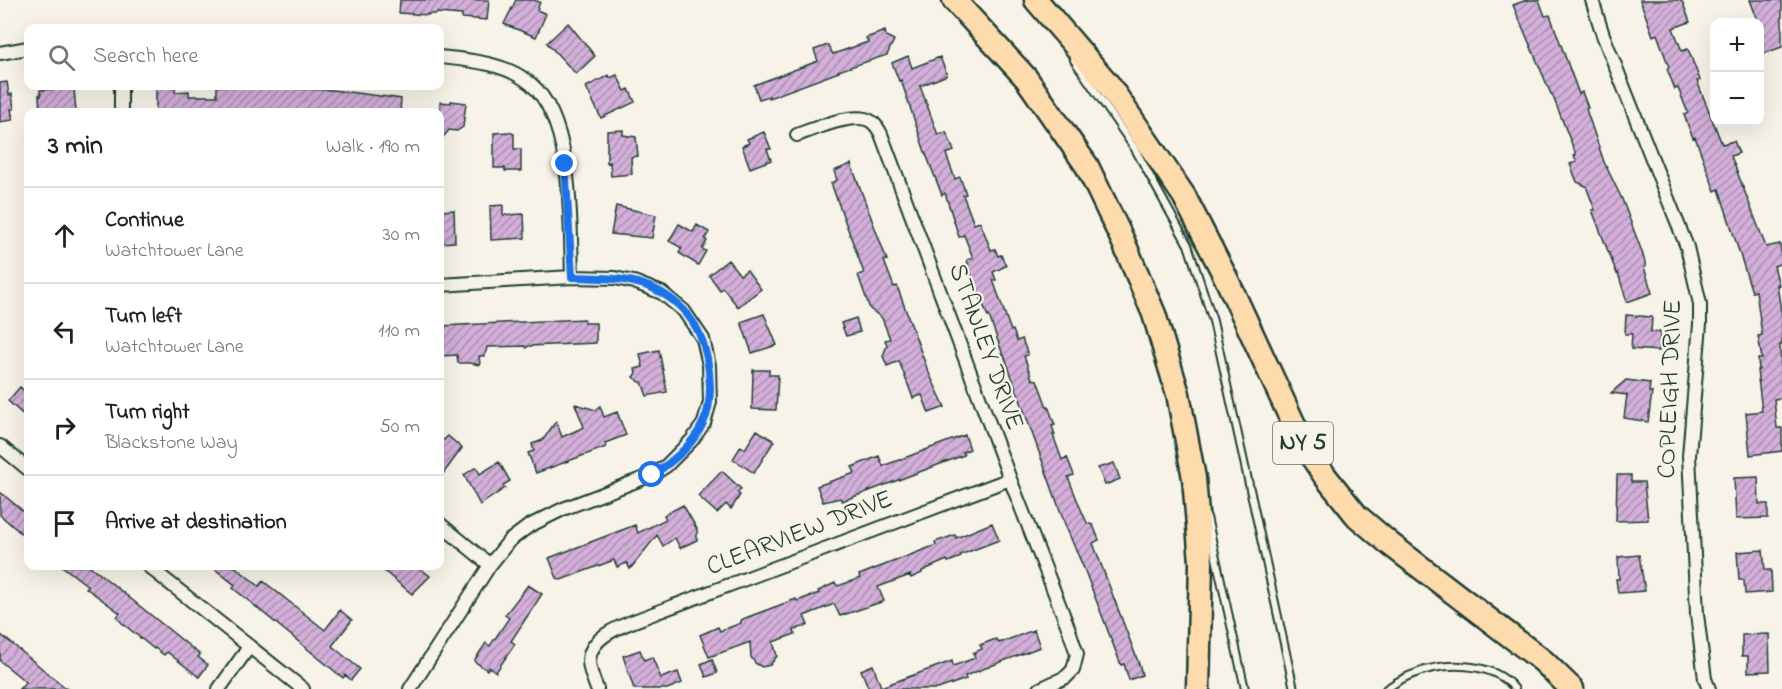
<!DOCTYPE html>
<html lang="en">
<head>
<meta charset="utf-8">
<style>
	:root { --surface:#fff; --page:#f2f2f2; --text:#202124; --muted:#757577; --line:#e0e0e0 }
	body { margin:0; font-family:"Indie Flower",sans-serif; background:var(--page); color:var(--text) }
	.controls { position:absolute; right:18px; top:18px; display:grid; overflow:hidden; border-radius:12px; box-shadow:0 6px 24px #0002 }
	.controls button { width:54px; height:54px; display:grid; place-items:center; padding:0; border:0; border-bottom:2px solid var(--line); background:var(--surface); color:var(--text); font:30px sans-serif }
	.stop { position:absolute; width:18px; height:18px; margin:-14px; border:4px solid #1a73e8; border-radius:50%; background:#fff }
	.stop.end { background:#1a73e8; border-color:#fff; box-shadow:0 2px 6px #0008 }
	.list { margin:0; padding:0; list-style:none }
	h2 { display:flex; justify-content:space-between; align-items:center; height:78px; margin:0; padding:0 24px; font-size:26px }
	h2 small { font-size:20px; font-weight:400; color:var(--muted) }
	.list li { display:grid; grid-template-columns:39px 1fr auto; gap:18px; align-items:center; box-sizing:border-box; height:96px; padding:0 24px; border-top:2px solid var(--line) }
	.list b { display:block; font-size:22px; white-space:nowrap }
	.list p { margin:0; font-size:20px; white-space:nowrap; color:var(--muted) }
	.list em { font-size:20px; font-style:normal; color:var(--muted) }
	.icon { flex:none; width:33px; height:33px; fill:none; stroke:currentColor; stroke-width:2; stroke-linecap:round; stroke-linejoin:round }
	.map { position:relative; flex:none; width:1782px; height:689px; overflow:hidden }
	.search { position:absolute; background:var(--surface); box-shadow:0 6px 24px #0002; left:24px; top:24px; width:420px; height:66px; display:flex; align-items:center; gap:15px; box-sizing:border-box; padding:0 21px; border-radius:12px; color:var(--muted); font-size:22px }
	.panel { position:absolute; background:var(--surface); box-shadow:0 6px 24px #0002; left:24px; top:108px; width:420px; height:462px; border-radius:12px }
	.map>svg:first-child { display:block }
	.building { fill:url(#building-hatch); stroke:#1f3d34; stroke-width:1.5 }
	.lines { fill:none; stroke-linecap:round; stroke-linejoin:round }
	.lane-casing { stroke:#1f3d34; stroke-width:10 }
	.street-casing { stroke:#1f3d34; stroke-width:16 }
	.highway-casing { stroke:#1f3d34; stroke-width:27 }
	.lane { stroke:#f7f3e8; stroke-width:6 }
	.street { stroke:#f7f3e8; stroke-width:12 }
	.highway { stroke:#fedbac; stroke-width:22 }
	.route { stroke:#1a73e8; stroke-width:8 }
	.labels { text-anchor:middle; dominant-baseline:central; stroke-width:4.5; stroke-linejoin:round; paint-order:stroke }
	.shield { fill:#f7f3e8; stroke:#60746a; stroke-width:1.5 }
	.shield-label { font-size:24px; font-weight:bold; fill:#1f3d34 }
	.street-label { font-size:26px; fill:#1f3d34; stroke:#f7f3e8 }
</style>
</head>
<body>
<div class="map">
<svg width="1782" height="689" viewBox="0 0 1782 689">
	<defs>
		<pattern id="building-hatch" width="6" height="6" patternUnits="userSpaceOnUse" patternTransform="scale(1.5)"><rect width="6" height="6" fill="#d3afd9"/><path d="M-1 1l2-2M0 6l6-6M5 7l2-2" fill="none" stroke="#ab90b1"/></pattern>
	</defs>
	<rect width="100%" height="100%" fill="#f7f3e8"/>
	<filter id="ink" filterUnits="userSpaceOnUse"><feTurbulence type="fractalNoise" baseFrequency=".0167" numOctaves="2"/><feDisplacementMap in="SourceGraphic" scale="12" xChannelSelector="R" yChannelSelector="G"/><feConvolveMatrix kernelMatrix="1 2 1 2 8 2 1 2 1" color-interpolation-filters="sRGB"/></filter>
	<g filter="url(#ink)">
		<path class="building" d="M400 0H489L487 20 462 18V15L437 13 436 14H428V15L399 13Z
			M516 0H533L540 2 537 10 546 14 536 37 504 24Z
			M1527 0H1539L1545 16 1550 15 1579 94 1582 92 1588 108 1586 109 1604 162 1622 199 1642 252 1646 266 1644 267 1652 293 1627 302 1618 273 1617 274 1592 210H1595L1586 186 1577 182 1570 164 1577 162 1574 156 1576 155 1552 94H1551L1513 5Z
			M1640 0H1680L1683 3 1690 22 1673 28 1682 51 1688 49 1700 80 1697 81 1722 144 1734 141 1739 153 1731 156 1766 247 1780 244 1782 263 1774 266 1779 285H1777L1782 317V345H1780L1782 398 1774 399 1777 428H1782V451L1750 455 1746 413 1762 411 1757 370H1759L1758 359H1762L1758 336 1762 335 1756 291 1752 292 1719 189 1715 191 1695 137 1693 138 1684 115 1688 113 1678 88 1675 89 1667 69 1669 67 1657 34 1653 36Z
			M1750 0H1782V47L1760 55V22H1757L1758 21Z
			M568 23 595 56 576 74 547 43Z
			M885 31 886 36 894 40 887 55 838 71 839 72 769 98V96L759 99 754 85 818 61 814 50 828 45 833 54 868 42 866 38Z
			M908 56 912 68 940 57 947 75 920 86 938 135 946 132 954 151 946 154 955 179 960 177 966 194 963 195 974 224 980 222 991 250 995 249 998 256 1001 255 1006 266 993 272 996 280H993L1011 331 1013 330 1017 341 1022 339 1028 355 1024 356 1032 379 1037 380 1047 407 1048 406 1055 425 1052 426 1055 435H1053L1062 460 1067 457 1074 475 1068 477 1080 507 1087 523 1093 525 1099 540 1093 543 1096 551 1140 667 1142 675 1129 680 1124 664 1121 665 1085 571 1066 527 1004 355H1003L989 316 988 317 969 268 967 260 973 258 964 235 959 237 945 193 942 195 924 149 901 80 899 81 892 63Z
			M609 75 610 78 617 75 625 91 629 89 635 102 601 118 586 87Z
			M7 82 9 95 12 94 14 109H11L13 120 0 122V83Z
			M217 86 332 90 388 97 401 99 400 112H156V87H175V92L189 91V96H217Z
			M74 88 76 112H40L39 95 41 96 40 90Z
			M451 101 466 103 463 127 457 131 449 130 440 141V102L451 103Z
			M623 130V135L636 137 638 156 631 157 632 174 611 176 610 162 607 163V131Z
			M509 132 514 134V149H521V171H505V168H494V133Z
			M764 132 771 149H767L771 160 750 168 742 146 749 143 747 139Z
			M851 164 887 260 884 261 894 287 897 286 928 371 945 407 929 413 922 395 913 398 899 361 887 366 883 356 887 345 885 340 890 339 882 318 870 309 858 275 864 273 831 183 837 180 834 171Z
			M503 205V215L524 214 525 238 491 240 490 206Z
			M616 206 656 215 652 238 611 234Z
			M454 210 455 242 440 243V211Z
			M679 224 693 232 697 225 709 232 705 239 707 241 702 249 706 251 698 265 679 253 682 248 669 241Z
			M728 260 740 275 747 270 761 289 738 307 723 288 720 290 709 275Z
			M764 314 777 345 752 353 741 322Z
			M1626 315 1652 317 1651 332H1660L1659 351 1631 349 1632 334H1625Z
			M856 318 860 332 846 336 841 323Z
			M584 319V323H596V343L529 346 526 348 525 346 487 347 485 356H479L480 365 470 363H458L457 355 440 356V326Z
			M659 350 667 392 647 396 642 382H640L633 377 636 373 635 369 643 367 640 354Z
			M753 370H769V375H778L776 410 752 409Z
			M1626 380 1650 383 1649 392H1652L1648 422 1624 418 1627 395 1611 393Z
			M20 387 28 394V419L8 401Z
			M575 404 596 410 600 406 604 417 617 412 626 435 605 443 606 447 536 473 528 453 534 451 532 444 543 440 556 421 562 437 584 427Z
			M757 430 774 441 754 473 733 459 741 446 745 449Z
			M965 435 970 449 963 452 964 455 864 493 842 501 840 498 823 502 817 486 855 473 852 467 879 456 883 466Z
			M448 436 462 448 440 478V439L444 440Z
			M499 462 510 481 503 485 505 488 480 505 464 475 476 467 480 474Z
			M1114 463 1120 479 1105 485 1098 468Z
			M722 471 741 489 737 492 740 495 731 509 726 504 717 513 698 496Z
			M1617 475H1631V482H1644L1648 520 1616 521Z
			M1758 477 1759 504H1768V518L1736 519 1734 478Z
			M0 492 28 515V539L0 515Z
			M683 505 697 529V540L680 548 675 538 663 546 657 535 630 569 627 563 617 567 614 560 561 580 557 578 549 558 635 525 638 533 666 519 664 515Z
			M992 523 999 540 960 555 961 557 948 562 947 560 922 571V573L911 578 910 575 878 587 884 601 840 616 834 604 804 616 808 625 794 630 795 634 773 642 777 656 770 665 762 667 755 663 751 657 750 642 709 657 700 635 707 632 718 627 720 631 741 623V620L748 617 796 599 797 601 819 593 818 591 835 583 838 586 860 578 859 575 936 545 935 542 955 535 956 538Z
			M1763 550 1765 570H1771L1772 592 1745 594 1744 580H1739L1737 552Z
			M1639 555 1645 591 1618 593 1616 579H1619L1618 557Z
			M62 566H90L198 653 200 655 198 657 208 665 199 677 167 652 164 655 155 648 154 649 122 623 117 617 120 613 86 588 88 586Z
			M211 566H234L259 586 263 581 325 630 340 610 352 620 332 646 360 669 351 680 345 675 343 678 233 588 235 585Z
			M378 566H417L430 576 412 594Z
			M528 585 542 594 511 641 515 644 496 672 489 667 487 670 474 661 486 643 490 646 509 618 505 615Z
			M1034 630 1040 647 965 676 966 679 938 689H869L861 670 873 665 881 687 952 661 953 666 975 658 973 653 982 649 980 645 996 639 999 643Z
			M0 634 16 647 67 689H19L26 682 0 661Z
			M1769 634 1770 671 1748 672V656H1742V635Z
			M640 650 644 660 652 657 661 678 678 672 682 683 667 689H634L623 656Z
			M712 659 717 673 706 677 701 664Z"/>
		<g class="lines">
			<defs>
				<path id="lane" d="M1074 60 1135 149 1188 245 1213 321 1294 689
					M1207 517 1245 689
					M1386 689C1394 684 1402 678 1411 675 1442 662 1492 660 1515 689"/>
				<path id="street" d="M1592 0 1603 35 1687 247 1700 304V324L1689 456 1697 614 1705 679 1709 689
					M0 53 28 48
					M440 57C469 60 507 63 531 84 574 121 570 223 572 277
					M121 112V86
					M797 135C814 129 857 110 872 122 876 125 879 130 881 134L1010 479 1068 627 1077 654 1073 670 1066 677 1040 689
					M0 446 28 469
					M440 524 490 565
					M148 566 303 689
					M219 689 249 647
					M410 689 490 565 509 541 529 526 563 509 652 475 666 466 692 440 704 423 710 402 709 365 703 339 684 311 662 293 634 282 615 278 572 277 440 285
					M597 689C594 681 589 670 589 661 590 632 634 622 655 613L1010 479"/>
				<path id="highway" d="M954 0 1026 78 1087 166 1123 241 1154 314 1178 394 1194 478 1201 562 1198 689
					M1036 0 1108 84 1184 196 1226 278 1302 442 1325 476 1357 516 1390 544 1543 661 1572 689"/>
			</defs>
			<use href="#lane" class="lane-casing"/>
			<use href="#street" class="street-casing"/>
			<use href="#highway" class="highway-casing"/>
			<use href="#lane" class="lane"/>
			<use href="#street" class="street"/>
			<use href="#highway" class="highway"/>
		</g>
	</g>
	<g class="lines" filter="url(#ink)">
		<path class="route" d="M565 164 572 277C603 278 635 277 662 293 698 314 709 348 710 387 710 399 709 412 703 423 693 445 671 463 652 475"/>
	</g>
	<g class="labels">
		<rect class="shield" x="1273" y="422" width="60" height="42" rx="4.5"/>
		<g class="shield-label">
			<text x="1303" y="443">NY 5</text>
		</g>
		<g class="street-label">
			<text transform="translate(985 347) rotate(70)">STANLEY DRIVE</text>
			<text transform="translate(1671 389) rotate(-88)">COPLEIGH DRIVE</text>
			<text transform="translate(800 534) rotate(-21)">CLEARVIEW DRIVE</text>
		</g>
	</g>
</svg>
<div class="controls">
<button>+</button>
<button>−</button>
</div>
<div class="stop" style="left:652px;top:475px"></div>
<div class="stop end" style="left:565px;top:164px"></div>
<div class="search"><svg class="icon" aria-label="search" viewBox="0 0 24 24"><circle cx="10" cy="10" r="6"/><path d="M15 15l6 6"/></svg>Search here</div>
<section class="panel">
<h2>3 min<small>Walk · 190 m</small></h2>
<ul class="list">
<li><svg class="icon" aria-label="ahead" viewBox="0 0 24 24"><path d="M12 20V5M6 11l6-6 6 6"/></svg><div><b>Continue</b><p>Watchtower Lane</p></div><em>30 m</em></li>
<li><svg class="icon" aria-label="left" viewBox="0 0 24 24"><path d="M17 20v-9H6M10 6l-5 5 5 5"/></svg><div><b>Turn left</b><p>Watchtower Lane</p></div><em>110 m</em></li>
<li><svg class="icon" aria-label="right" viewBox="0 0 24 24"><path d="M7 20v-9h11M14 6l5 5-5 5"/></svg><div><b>Turn right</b><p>Blackstone Way</p></div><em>50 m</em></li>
<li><svg class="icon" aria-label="arrive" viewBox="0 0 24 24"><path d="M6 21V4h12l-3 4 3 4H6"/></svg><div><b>Arrive at destination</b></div></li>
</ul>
</section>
</div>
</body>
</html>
